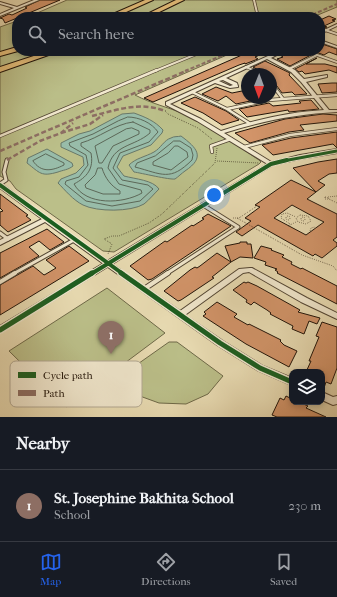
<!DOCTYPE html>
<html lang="en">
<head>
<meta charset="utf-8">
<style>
	:root { --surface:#171b24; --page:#20242c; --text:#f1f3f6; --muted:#9ea1a6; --line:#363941; --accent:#2563eb }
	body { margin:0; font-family:"IM FELL French Canon",serif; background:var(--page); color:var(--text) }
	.controls { position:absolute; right:12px; bottom:12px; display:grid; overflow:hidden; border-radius:8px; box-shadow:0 2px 6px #0003 }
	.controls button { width:36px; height:36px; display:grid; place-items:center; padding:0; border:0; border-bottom:1px solid var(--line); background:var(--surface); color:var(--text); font:20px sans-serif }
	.compass { position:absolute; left:241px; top:68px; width:36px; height:36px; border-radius:50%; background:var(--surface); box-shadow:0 2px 6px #0003; rotate:181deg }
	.you { position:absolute; left:214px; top:195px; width:14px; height:14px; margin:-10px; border:3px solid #fff; border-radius:50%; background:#1a73e8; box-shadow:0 0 0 6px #1a73e833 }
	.badge { display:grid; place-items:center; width:26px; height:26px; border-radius:50%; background:var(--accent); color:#fff; font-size:13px; font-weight:700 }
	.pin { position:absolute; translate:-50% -33px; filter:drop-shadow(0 1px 2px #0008) }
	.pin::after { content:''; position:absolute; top:21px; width:14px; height:12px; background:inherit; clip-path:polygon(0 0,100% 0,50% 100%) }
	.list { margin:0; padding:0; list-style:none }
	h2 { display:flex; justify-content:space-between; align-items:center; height:52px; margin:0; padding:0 16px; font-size:17px }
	h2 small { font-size:13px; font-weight:400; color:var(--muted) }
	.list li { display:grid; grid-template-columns:26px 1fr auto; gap:12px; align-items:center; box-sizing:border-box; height:72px; padding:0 16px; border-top:1px solid var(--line) }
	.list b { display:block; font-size:15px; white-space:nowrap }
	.list p { margin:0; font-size:13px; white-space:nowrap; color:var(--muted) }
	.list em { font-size:13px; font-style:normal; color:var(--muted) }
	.icon { flex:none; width:22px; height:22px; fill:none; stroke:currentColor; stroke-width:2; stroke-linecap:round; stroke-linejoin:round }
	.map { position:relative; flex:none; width:337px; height:417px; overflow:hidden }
	.search { position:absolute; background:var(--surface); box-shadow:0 2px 6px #0003; left:12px; right:12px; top:12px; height:44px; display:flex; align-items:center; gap:10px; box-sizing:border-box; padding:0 14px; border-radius:16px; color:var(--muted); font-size:15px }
	.sheet { height:124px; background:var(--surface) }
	nav { display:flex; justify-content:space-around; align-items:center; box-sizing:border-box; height:56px; border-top:1px solid var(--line); background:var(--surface); font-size:11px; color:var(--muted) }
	nav a { display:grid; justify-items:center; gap:2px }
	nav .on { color:var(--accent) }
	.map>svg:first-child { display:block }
	.green { fill:#bbbf89; stroke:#6e6948 }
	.water { fill:#98bca9; stroke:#687869 }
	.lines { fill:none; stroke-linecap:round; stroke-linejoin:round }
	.shore { stroke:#5c6858; stroke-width:1 }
	.building { fill:#d29469; stroke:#201308; fill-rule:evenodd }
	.service-far3-casing { stroke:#524533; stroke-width:3.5 }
	.service-far2-casing { stroke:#524533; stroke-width:4 }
	.service-far1-casing { stroke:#524533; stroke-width:5 }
	.service-casing { stroke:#524533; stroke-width:6 }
	.minor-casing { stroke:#524533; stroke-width:2 }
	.tertiary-casing { stroke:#524533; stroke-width:2 }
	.motorway-casing { stroke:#201308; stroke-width:2 }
	.path { stroke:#201308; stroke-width:1; stroke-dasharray:0.5 1.5; stroke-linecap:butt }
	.service-far3 { stroke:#f1e8ce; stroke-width:2 }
	.service-far2 { stroke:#f1e8ce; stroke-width:2.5 }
	.service-far1 { stroke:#f1e8ce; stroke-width:3 }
	.service { stroke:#f1e8ce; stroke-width:4 }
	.minor { fill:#f1e8ce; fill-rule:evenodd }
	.tertiary { fill:#f1e8ce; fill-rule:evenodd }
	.motorway { fill:#e4be7a; fill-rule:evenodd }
	.quiet-far1 { stroke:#8d6e63; stroke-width:2; stroke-dasharray:4 2; stroke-linecap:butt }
	.quiet { stroke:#8d6e63; stroke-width:2.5; stroke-dasharray:5 2.5; stroke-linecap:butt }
	.cycleway-far2-casing { stroke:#f1e8ce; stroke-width:5 }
	.cycleway-far1-casing { stroke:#f1e8ce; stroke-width:6 }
	.cycleway-casing { stroke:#f1e8ce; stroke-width:8 }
	.cycleway-far2 { stroke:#1b5e20; stroke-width:3 }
	.cycleway-far1 { stroke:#1b5e20; stroke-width:4 }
	.cycleway { stroke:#1b5e20; stroke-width:5 }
	.key { fill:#f1e8ce; stroke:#b2a893; stroke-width:1 }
	.key-label { font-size:11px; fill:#201308 }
</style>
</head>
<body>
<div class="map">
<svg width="337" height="417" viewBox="0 0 337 417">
	<rect width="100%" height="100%" fill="#e9dcb3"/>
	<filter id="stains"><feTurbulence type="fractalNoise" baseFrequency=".005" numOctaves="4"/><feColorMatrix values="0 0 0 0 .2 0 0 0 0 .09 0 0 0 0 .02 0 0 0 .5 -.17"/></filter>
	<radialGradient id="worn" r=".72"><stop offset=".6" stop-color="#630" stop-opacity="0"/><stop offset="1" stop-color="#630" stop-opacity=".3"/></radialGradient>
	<path class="green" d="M67 0H337V7L313 17H28Z
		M17 21V51H236L135 95C152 104 168 107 184 114 210 126 235 144 259 160L261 162 259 164 114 252 103 251 16 189 10 181 0 176V27Z
		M107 288 165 333 66 407 9 351Z
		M169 342H177L223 376 208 394 186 404 159 403 137 395 125 373Z"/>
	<path class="water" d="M134 113C145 117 155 121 163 130L162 133 151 145 123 156 117 167 124 176C135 179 153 180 159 189 154 194 149 200 144 204 131 212 97 212 83 205 73 200 65 190 58 183L61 179 76 173 84 165 83 157 61 147V143L79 134 90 131 122 114Z
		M181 136C197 148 206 157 185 171 182 173 178 177 175 179 170 180 141 173 134 172L129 165C136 158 145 157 154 152 161 148 164 140 171 138 174 136 178 137 181 136Z
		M47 149 72 163 73 166C68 170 63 170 58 172 41 177 40 173 27 163L28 158Z"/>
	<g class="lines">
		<path class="shore" d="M128 117C139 117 152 123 158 132L149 142 120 153 113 168 122 180 148 185 153 189 140 201 112 206 86 201 65 184 66 181 79 177 88 165 86 155 70 146 69 143 93 134 118 121Z
			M133 122 150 130V133C134 147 113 144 108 168L119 184 141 190 142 193C123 204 86 206 74 184 87 177 94 169 91 153L81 146V143C99 138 115 124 133 122Z
			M132 128 139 131V134L113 146 102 163H99L95 146 126 129Z
			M174 141H180L191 148 193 155 192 160C170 182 162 174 135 167L137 163 155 156Z
			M175 146H178L187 152 188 157 171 170 153 165V162L168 153Z
			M46 154 64 163V165C52 171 41 173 33 161Z
			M98 168H102C105 178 111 186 120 191V194H103L86 188 85 185 95 175Z"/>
	</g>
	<path class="building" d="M40 0H60L5 23 3 19 0 18 9 14 12 15 27 8 25 7Z
		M329 16 336 19 332 20 335 21 324 26 327 27 320 30V20Z
		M322 44 337 49V55L329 52 324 55 313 51H320V46Z
		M251 51H269L255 57 258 59 245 64V63L239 65 153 102 144 98Z
		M285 51H304L305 53 311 55 290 66 277 59 283 57 280 55Z
		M317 58 306 64H325L337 67V73L329 70 305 74 302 71 299 72 295 69Z
		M265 61 290 73 289 75 307 94 295 95 292 92 282 93 271 78V74H264L262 72 253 67Z
		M332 83H337V92L322 93 318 84Z
		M216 87 232 93 247 90V98H265L236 104 226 96 218 101 202 94Z
		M195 97 226 111 239 120 222 125 203 113 181 103Z
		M311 100 319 109 289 112 288 110 247 117 239 109 269 103 273 106 301 103 299 101Z
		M323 114 337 115V121L300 125 304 130 289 132 250 143 235 133 285 119Z
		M337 132V148L333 144 273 155 262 145 291 138Z
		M337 159V173L329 174 318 181 325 185 316 192 293 168 318 162Z
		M291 180 316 192 307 199 337 214V237L333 240 337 243V246L322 258 315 254 313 256 258 225 242 236 236 232 251 221 245 218 260 207 255 205ZM292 205 314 217 324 222 306 235 274 218Z
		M0 194 28 215 26 216 31 220 8 232 0 225V212L3 211 0 208Z
		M208 214 231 226 152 279 148 280 130 266 165 241 167 242 192 225 193 226 204 219 202 218Z
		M47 229 64 242 50 250 39 241 29 247 39 256 0 278V253Z
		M240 242H247V244H251L253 258 240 257 231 262 225 246 240 243Z
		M69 246 89 261 0 315V285L33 266 44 275 46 274 56 268 46 260Z
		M261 246 272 249 271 250 284 255 282 257 292 262 291 264 301 269 302 268 337 286V304L277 273 278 272 275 270 277 269 265 265 266 262 254 258Z
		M217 253 231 262 212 277 214 278 181 300 178 301 164 291 190 270 195 267 197 268 200 266Z
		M244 282 246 283 248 282 257 286 300 310 298 312 320 318 317 324 309 321 304 334 292 329 293 326 270 314 271 313 267 310 254 302 251 305 246 302 247 300 233 290Z
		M217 302 237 314 234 317 248 325 249 324 281 340 280 341 284 345 297 351 289 367 246 344 203 316 206 314 204 312Z
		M322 322 337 327V368L331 384 326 382 323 391 322 372H306L311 361H309L319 337 316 336Z
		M286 396 292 399V402H299L308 406 306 408 326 417H277L272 415 280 398 284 400Z"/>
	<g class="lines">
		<defs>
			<path id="service-far3" d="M254 0 258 17
				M325 30 337 34
				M306 51 337 62
				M246 67 255 71
				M289 69 317 55
				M155 71 204 51"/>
			<path id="service-far2" d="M253 70 261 74
				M271 83 283 99
				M192 92 227 109 249 123
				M227 109 269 100 337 95
				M0 136 157 70
				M244 147 290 135 337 129
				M212 152 211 146 231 139"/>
			<path id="service-far1" d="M0 184 6 180 4 172 7 160
				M0 233 8 239
				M13 274 74 240
				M166 274 238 227 203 205"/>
			<path id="service" d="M0 282 15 273
				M144 289 168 273"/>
			<path id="minor" d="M34 0H39L0 16V14L14 8 0 4V2L17 7Z
				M337 24V26L320 34V32Z
				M320 40 337 46V48L320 42Z
				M279 51H284L271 58 295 70 304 79 327 75V77L306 82 329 110H337V112C298 114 261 121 224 133L273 163 274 164 273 165H269L197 121 166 105V102ZM267 59 291 72 301 82 324 110C289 112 254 120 221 131L201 119 170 104 215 83 230 88 238 87V86L237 83 226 78ZM223 80 233 85 230 86 219 81Z
				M0 183 2 184 76 239 180 311 239 269 250 268H252L307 298 337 313V319L301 302 249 272 243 273 185 315 223 341 263 366 292 378V385L289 384 257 370 217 345 45 222 0 245V240L42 219 0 188Z
				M322 392 333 397 337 396V404L333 405 322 400Z"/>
			<path id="tertiary" d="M337 149V153L300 159 273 165 0 333V326L269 163 300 155Z"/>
			<path id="motorway" d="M145 0H153L115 17H106Z
				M176 0H184L149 17H141Z
				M17 47 18 51 0 56V52Z
				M49 51H60L0 72V67Z"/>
		</defs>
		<use href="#service-far3" class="service-far3-casing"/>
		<use href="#service-far2" class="service-far2-casing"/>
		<use href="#service-far1" class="service-far1-casing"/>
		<use href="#service" class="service-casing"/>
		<use href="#minor" class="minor-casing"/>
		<use href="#tertiary" class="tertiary-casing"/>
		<use href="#motorway" class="motorway-casing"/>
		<path class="path" d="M166 110 165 111 168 114 198 128 213 140
			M217 161 259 163
			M325 197H327L329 199H325Z
			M328 197 337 196
			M329 199 337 203
			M300 215 308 216 311 221 306 224 298 222 296 218Z
			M286 218a2 2 0 1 1 4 0a2 2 0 1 1-4 0Z
			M301 219a2 2 0 1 1 4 0a2 2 0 1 1-4 0Z
			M233 218H239L257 206
			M237 218 302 255 333 266 337 271
			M290 224 281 218 282 214 287 213 296 217
			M288 226 296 222
			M310 231 311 228 315 227
			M108 254 112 244 104 239 112 236H119L149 223 162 214 215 163 217 148"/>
		<use href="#service-far3" class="service-far3"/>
		<use href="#service-far2" class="service-far2"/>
		<use href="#service-far1" class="service-far1"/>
		<use href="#service" class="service"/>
		<use href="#minor" class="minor"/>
		<use href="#tertiary" class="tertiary"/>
		<use href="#motorway" class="motorway"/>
		<path class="quiet-far1" d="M307 17 337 4
			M185 71 233 51"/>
		<path class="quiet" d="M92 116C117 110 140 101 165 111
			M61 133 90 124 103 115
			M0 151 188 70
			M7 160 40 141 61 133 73 123"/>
		<defs>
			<path id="cycleway-far2" d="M283 161 337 151"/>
			<path id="cycleway-far1" d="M0 185 123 274
				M91 274 271 164 287 160"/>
			<path id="cycleway" d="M121 273 220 343 260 368 292 382
				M0 330 92 273"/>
		</defs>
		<use href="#cycleway-far2" class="cycleway-far2-casing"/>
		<use href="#cycleway-far1" class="cycleway-far1-casing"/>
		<use href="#cycleway" class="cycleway-casing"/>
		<use href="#cycleway-far2" class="cycleway-far2"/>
		<use href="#cycleway-far1" class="cycleway-far1"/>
		<use href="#cycleway" class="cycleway"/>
	</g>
	<rect x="10" y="361" width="132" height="46" rx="6" class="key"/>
	<rect x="18" y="372" width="18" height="6" fill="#1b5e20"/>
	<rect x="18" y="390" width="18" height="6" fill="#8d6e63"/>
	<g class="key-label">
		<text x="43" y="379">Cycle path</text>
		<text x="43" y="397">Path</text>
	</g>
	<rect width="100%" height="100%" filter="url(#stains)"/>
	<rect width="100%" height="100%" fill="url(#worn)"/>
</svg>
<div class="controls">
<button><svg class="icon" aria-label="layers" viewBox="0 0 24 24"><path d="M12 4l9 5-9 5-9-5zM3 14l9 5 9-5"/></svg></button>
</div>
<svg class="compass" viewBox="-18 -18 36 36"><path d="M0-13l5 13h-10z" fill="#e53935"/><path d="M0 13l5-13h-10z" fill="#9ea1a6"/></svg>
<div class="you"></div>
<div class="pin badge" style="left:111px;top:354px;background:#8d6e63">1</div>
<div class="search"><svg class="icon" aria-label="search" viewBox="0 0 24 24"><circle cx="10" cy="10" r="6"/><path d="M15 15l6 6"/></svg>Search here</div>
</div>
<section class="sheet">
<h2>Nearby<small></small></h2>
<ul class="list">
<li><span class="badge" style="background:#8d6e63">1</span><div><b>St. Josephine Bakhita School</b><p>School</p></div><em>230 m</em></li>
</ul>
</section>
<nav>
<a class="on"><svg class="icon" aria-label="map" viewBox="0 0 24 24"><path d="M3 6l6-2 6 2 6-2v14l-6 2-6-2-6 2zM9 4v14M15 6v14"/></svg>Map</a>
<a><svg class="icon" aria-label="directions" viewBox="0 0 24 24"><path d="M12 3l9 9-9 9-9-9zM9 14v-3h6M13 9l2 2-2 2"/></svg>Directions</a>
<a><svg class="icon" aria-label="saved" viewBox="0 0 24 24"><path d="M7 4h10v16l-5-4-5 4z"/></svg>Saved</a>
</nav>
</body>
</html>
